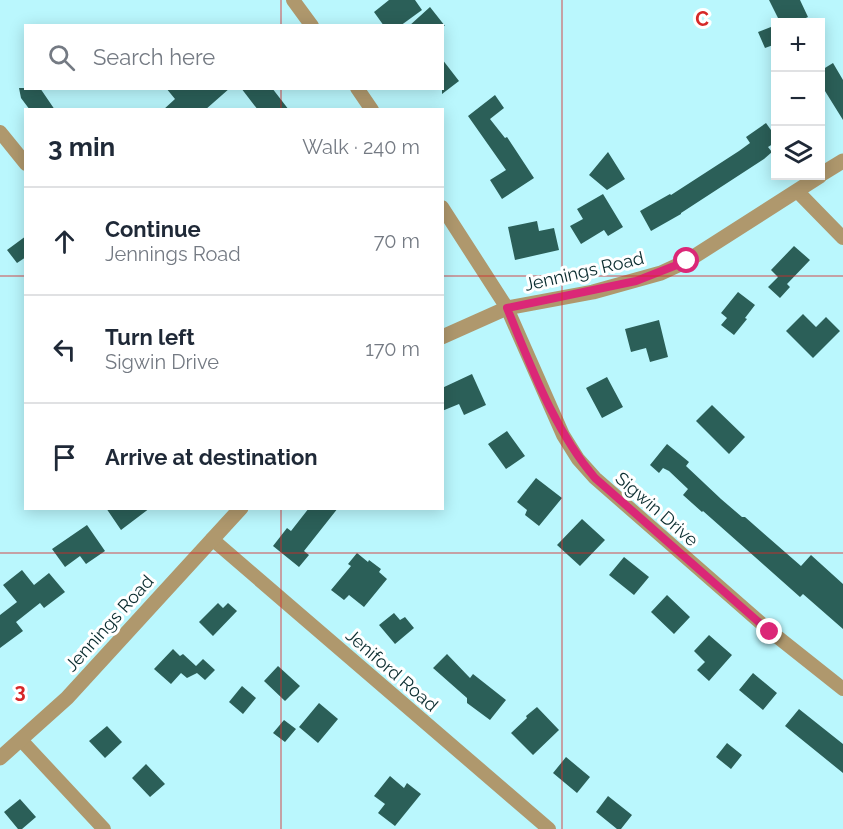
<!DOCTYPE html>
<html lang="en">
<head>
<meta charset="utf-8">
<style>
	:root { --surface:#fff; --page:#f2f2f3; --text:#1f2937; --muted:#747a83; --line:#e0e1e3 }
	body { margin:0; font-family:Raleway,sans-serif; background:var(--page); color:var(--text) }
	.controls { position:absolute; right:18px; top:18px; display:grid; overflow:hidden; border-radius:0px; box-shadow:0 3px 15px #0003 }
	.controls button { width:54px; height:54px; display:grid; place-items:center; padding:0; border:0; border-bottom:2px solid var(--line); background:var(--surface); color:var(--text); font:30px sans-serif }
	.stop { position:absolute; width:18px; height:18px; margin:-14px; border:4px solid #db2777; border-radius:50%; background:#fff }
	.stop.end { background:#db2777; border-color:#fff; box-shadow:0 2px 6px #0008 }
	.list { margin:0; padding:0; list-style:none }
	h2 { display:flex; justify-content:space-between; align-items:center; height:78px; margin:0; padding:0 24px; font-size:26px }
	h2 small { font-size:20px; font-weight:400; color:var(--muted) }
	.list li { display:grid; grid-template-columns:39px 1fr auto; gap:18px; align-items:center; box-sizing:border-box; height:108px; padding:0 24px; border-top:2px solid var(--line) }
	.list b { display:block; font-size:22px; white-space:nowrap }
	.list p { margin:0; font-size:20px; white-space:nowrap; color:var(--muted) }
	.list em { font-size:20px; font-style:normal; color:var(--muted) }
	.icon { flex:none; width:33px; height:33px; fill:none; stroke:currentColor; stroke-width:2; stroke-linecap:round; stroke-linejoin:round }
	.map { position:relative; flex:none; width:843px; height:829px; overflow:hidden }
	.search { position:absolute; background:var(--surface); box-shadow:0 3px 15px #0003; left:24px; top:24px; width:420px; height:66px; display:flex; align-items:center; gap:15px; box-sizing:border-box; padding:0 21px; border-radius:0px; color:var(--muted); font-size:22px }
	.panel { position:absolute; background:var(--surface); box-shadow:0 3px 15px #0003; left:24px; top:108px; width:420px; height:402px; border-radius:0px }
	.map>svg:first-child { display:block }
	.building { fill:#2b5f58 }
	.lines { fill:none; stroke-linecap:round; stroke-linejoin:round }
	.minor { stroke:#af986d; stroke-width:14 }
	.tertiary { stroke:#af986d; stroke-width:15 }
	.route { stroke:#db2777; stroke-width:8 }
	.grid { fill:none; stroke:#d62828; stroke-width:1.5; stroke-opacity:0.55 }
	.labels { text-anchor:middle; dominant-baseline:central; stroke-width:6; stroke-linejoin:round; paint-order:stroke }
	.street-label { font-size:18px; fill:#0a2c2f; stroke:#fff }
	.grid-label { font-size:20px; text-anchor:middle; font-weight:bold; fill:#d62828; stroke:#fff; stroke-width:6; stroke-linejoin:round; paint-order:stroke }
</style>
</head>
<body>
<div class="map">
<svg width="843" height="829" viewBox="0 0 843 829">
	<rect width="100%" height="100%" fill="#baf7fd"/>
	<path class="building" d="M389 0H415L422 10 400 26H384L374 12Z
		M769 0H800L808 17 797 22H780Z
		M430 7 445 26H409Z
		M776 25V44L765 48 758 32Z
		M442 59 459 81 442 94Z
		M833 63 843 80V120L820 83V71Z
		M19 88H40L55 110H30L21 98Z
		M166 88H230L205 110H163L175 99Z
		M241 88H272L289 110H258Z
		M495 95 504 108 490 119 505 138 507 137 534 178 502 199 490 180 506 170 468 116Z
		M766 123 776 137V142L768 147 772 152 764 159 681 213V214L651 231 640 211 670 194 671 195 739 151 750 143 746 137Z
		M608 152 625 179 607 190 589 175Z
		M603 194 623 227 608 236 604 230 581 244 570 226 583 219 577 209Z
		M537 221 539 231 554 228 559 250 515 260 508 227Z
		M26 236V257L17 263 7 250Z
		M794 246 810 260 787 284 790 287 780 298 768 287 778 277 771 270Z
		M738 292 755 305 745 318 747 319 734 335 721 325 727 318 721 313Z
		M803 314 816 327 826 317 840 331 813 358 786 331Z
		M659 320 668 357 650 362 646 348 631 352 625 329Z
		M472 374 486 405 464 415 459 404 442 411V388Z
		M607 377 623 407 602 418 586 388Z
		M712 405 745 437 729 454 696 421Z
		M507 431 525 456 506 469 488 444Z
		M667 444 689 462 686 466 721 499 742 517H745L801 566 811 555 843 584V629L803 594 800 597 703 511 702 512 683 495 688 489 669 471 663 468 659 473 650 465Z
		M536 478 562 498 539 526 525 515 527 510 517 502Z
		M106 508H150L121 530Z
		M309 508H338L304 551 309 555 299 567 273 546 287 528 291 531Z
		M582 519 605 540 580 566 557 545Z
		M87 525 105 551 86 564 80 556 65 567 52 549Z
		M357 553 368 562 369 560 381 569 379 572 387 579 364 607 349 595 344 600 331 590 351 566 348 564Z
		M624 557 649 577 634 595 609 575Z
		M22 570 34 585 49 573 65 592 44 608 40 603 16 622 23 631 0 648V615L17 602 3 585Z
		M667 595 690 617 674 634 651 612Z
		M218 603 223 608 228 603 237 611 213 636 199 622Z
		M394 613 400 620 405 617 414 628 395 644 379 625Z
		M709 635 732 655 709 681 697 670 705 662 694 651Z
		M173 649 180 656 183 654 196 666 203 659 215 670 205 680 197 673 187 678 181 673 171 684 154 669Z
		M447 654 470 678 473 674 506 700 490 720 467 703V698L433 668Z
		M278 666 300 686 285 701 264 681Z
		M753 673 777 693 763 710 739 690Z
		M242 686 256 698 243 714 229 702Z
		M319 703 338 719 318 743 299 727Z
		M537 707 559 730 533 755 511 733 527 718 526 716Z
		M799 709 843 744V773L785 726Z
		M284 720 296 729 285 742 273 733Z
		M107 726 122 742 105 758 89 741Z
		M727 743 742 755 731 769 716 757Z
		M566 757 590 777 577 793 553 773Z
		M146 764 165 784 150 797 132 778Z
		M390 776 404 788 407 783 421 794 395 826 378 813 385 804 374 796Z
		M608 796 632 815 621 829H617L596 812Z
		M20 799 36 817 22 829H18L4 812Z"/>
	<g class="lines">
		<path class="minor" d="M293 0 312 26
			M357 88 372 110
			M0 132 26 164
			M797 191 843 238
			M442 207 507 308 563 435 578 459 595 478 770 631 843 689
			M212 539 549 829
			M21 740 104 829"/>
		<path class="tertiary" d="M820 175 843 161
			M442 337 507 308 593 292 661 273 687 261 820 176
			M0 758 67 698 241 508"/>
	</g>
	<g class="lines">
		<path class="route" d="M687 261 636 281 507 308C531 366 554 430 595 478L770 632"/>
	</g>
	<path class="grid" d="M281 0V26M562 0V829M281 88V110M0 276H26M442 276H843M281 508V829M0 553H843"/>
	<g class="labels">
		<g class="street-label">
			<text transform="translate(584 271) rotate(-13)">Jennings Road</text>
			<text transform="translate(657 509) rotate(41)">Sigwin Drive</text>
			<text transform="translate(109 623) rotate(-48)">Jennings Road</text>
			<text transform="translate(392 670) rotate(41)">Jeniford Road</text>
		</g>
	</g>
	<g class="grid-label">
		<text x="702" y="26">C</text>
		<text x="20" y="698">3</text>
	</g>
</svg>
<div class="controls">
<button>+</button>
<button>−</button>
<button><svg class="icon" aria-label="layers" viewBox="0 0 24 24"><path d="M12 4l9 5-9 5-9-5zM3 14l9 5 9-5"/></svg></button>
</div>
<div class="stop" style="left:687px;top:261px"></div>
<div class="stop end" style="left:770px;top:632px"></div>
<div class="search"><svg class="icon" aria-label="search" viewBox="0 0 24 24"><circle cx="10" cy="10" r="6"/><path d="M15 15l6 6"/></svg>Search here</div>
<section class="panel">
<h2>3 min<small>Walk · 240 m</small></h2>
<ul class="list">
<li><svg class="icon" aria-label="ahead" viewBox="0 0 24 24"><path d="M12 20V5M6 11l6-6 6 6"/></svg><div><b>Continue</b><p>Jennings Road</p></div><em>70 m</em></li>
<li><svg class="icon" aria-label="left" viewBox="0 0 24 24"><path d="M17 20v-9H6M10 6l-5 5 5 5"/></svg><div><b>Turn left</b><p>Sigwin Drive</p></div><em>170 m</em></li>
<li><svg class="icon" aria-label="arrive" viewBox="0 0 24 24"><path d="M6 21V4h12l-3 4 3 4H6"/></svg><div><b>Arrive at destination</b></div></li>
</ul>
</section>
</div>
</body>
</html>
